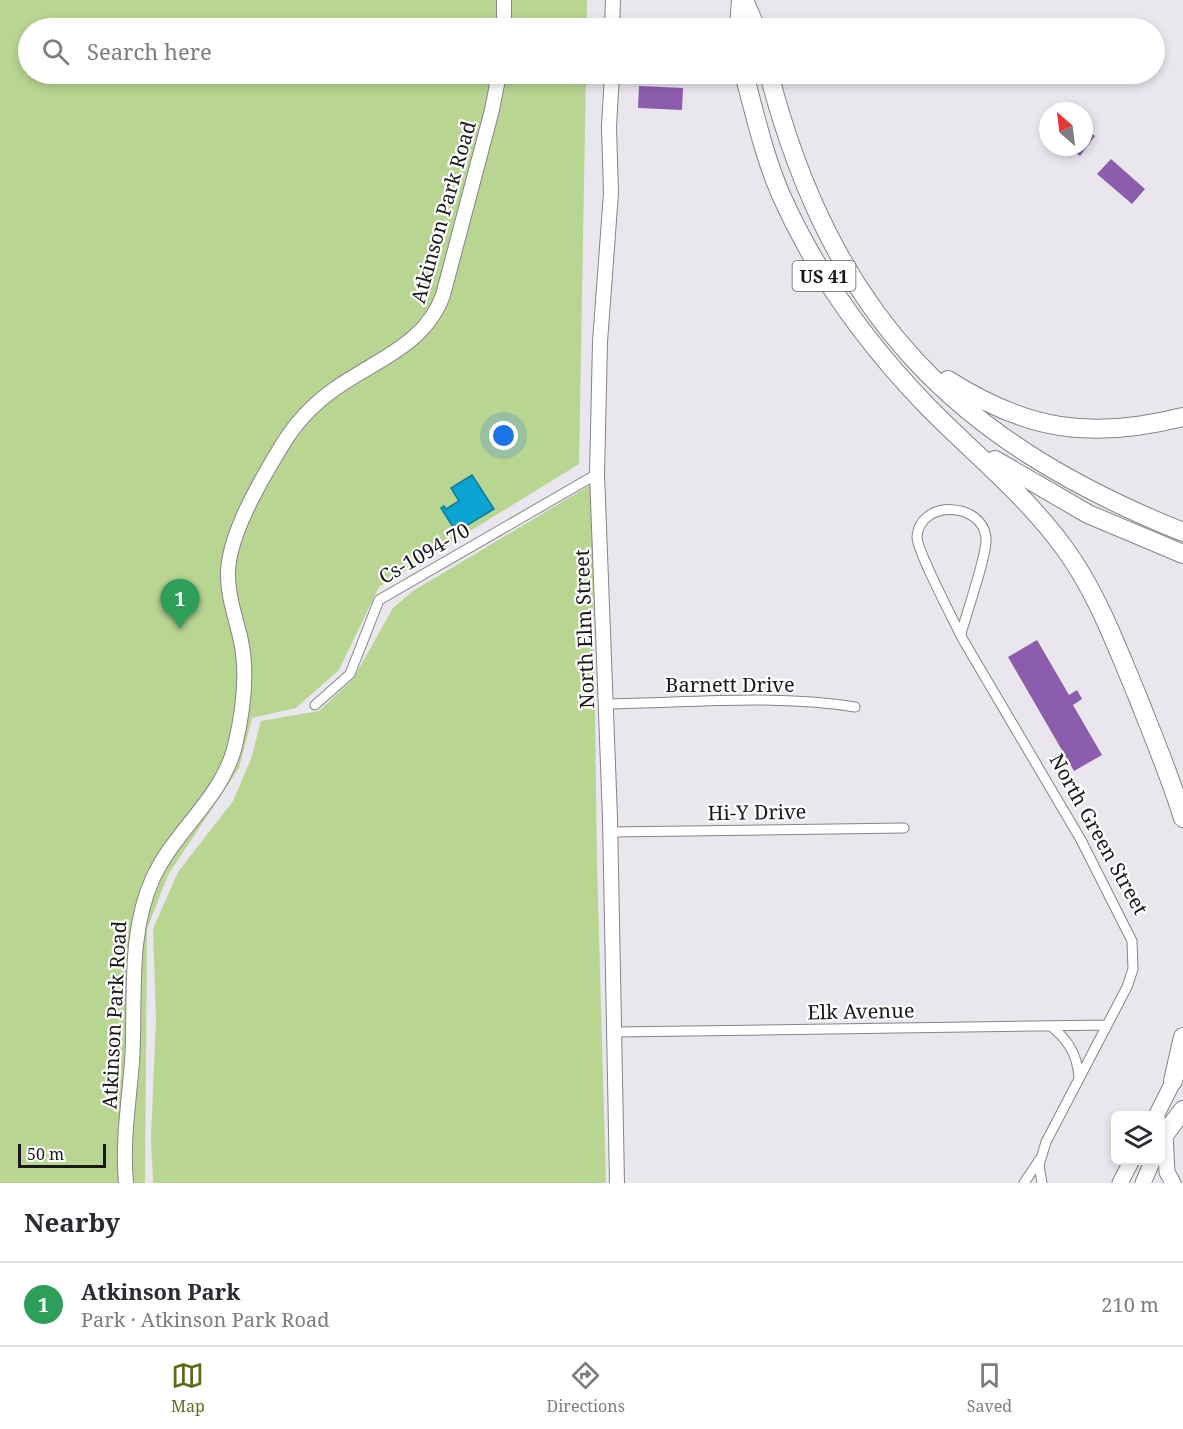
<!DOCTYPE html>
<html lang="en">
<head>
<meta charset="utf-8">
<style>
	:root { --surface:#fff; --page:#f7f7f7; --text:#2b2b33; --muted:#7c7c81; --line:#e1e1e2; --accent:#5a6c18 }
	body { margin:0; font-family:"Noto Serif",serif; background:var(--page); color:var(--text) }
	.controls { position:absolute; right:18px; bottom:18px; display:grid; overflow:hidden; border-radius:9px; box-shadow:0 3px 9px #0003 }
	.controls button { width:54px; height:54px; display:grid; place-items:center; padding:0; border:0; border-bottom:2px solid var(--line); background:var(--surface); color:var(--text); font:30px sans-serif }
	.compass { position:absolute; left:1039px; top:102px; width:54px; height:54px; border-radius:50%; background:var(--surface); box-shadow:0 3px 9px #0003; rotate:332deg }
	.scale { position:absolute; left:18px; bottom:15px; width:88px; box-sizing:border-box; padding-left:6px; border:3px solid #1a181b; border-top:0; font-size:16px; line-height:21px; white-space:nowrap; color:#1a181b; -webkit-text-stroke:4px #fff; paint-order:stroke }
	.you { position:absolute; left:504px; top:436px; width:21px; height:21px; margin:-15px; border:4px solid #fff; border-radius:50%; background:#1a73e8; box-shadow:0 0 0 9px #1a73e833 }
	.badge { display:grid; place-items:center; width:39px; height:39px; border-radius:50%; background:var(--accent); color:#fff; font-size:20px; font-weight:700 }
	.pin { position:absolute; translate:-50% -50px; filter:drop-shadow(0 2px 3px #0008) }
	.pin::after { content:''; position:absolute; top:32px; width:21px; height:18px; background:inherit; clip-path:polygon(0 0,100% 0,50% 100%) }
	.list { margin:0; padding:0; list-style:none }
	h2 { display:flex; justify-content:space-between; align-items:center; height:78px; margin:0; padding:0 24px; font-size:26px }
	h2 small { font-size:20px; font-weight:400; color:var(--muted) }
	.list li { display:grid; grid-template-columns:39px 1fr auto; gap:18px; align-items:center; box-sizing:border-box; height:84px; padding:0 24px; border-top:2px solid var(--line) }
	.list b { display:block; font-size:22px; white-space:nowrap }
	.list p { margin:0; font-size:20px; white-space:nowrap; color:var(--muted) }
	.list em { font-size:20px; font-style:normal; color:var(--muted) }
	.icon { flex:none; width:33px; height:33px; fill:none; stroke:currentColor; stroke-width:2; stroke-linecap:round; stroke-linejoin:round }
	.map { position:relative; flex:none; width:1183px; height:1183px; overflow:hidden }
	.search { position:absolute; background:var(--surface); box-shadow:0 3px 9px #0003; left:18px; right:18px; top:18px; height:66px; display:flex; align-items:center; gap:15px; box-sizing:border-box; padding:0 21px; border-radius:33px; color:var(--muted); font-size:22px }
	.sheet { height:162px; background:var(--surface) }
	nav { display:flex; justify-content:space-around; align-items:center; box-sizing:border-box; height:84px; border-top:2px solid var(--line); background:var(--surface); font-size:16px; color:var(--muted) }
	nav a { display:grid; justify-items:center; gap:3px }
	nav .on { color:var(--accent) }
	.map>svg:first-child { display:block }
	.green { fill:#b8d592 }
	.water { fill:#0aa4d3; stroke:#0f7a9c; stroke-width:1.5 }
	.building { fill:#8c5dad }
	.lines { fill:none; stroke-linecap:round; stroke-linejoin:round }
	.street-casing { stroke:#86838a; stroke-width:11 }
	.secondary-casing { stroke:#86838a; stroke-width:16 }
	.primary-casing { stroke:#86838a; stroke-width:17 }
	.highway-casing { stroke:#86838a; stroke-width:20 }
	.street { stroke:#fff; stroke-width:9 }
	.secondary { stroke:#fff; stroke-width:14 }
	.primary { stroke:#fff; stroke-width:15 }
	.highway { stroke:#fff; stroke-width:18 }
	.labels { text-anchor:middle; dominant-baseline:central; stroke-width:4.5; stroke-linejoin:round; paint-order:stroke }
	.shield { fill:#fff; stroke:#5f5d5f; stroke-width:1.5 }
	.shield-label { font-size:18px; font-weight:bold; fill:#1a181b }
	.street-label { font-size:20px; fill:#1a181b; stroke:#fff }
</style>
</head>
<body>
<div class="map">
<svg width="1183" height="1183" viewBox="0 0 1183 1183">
	<rect width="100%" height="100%" fill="#eae6ee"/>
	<path class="green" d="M0 0H587V28H28V74H586L579 464 379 587 339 670 296 708 252 718 239 768 168 875 147 929 145 1183H0Z
		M592 484 597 864 606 1183H153L151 1138 156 1018 153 929 178 872 233 801 251 759 261 721 319 711 353 679 393 608 413 591Z"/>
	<path class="water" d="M472 475 494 509 456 532 441 508 444 506 446 509 459 501 451 488Z"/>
	<path class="building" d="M639 86 683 88 682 110 638 108Z
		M1084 128 1095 136 1080 156 1068 147H1084Z
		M1111 159 1145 189 1132 204 1097 174Z
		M1037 640 1069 695 1077 690 1082 699 1073 705 1102 755 1074 771 1008 657Z"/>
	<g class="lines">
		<defs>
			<path id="street" d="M961 634C966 614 988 553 986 537 981 501 919 500 917 537 917 551 954 621 962 638L1081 840 1132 941 1133 969 1127 987 1046 1142 1039 1165 1042 1183
				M606 704C689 703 772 694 855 707
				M315 705 350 674 379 600 597 474
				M610 832 904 828
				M1051 1026C1068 1040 1077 1054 1079 1077
				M615 1032 1107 1025
				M1024 1183 1040 1159"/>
			<path id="secondary" d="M504 28V0
				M612 28 613 0
				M612 74 609 127 611 193 600 342 597 474 610 818 617 1183
				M126 1183C122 1143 129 1102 132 1062 136 1001 127 935 153 878 175 830 222 798 235 746 243 712 248 674 241 641 236 618 227 595 228 571 230 532 261 480 281 447 295 423 313 404 336 388 376 360 426 344 443 295L492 110 499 74"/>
			<path id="primary" d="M1156 1116 1179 1070
				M1165 1134 1167 1172 1173 1183
				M1120 1183 1132 1160
				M1143 1183 1153 1160"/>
			<path id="highway" d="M744 0 756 28
				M739 28 741 0
				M744 74C755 114 764 156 781 195 816 274 867 344 927 406 973 453 1026 495 1065 549 1097 593 1116 645 1137 695 1153 736 1170 776 1183 818
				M769 74C832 315 954 440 1183 532
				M948 380C1028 431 1092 440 1183 417
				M995 460 1088 514 1183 554
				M1173 1081 1183 1037
				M1165 1134 1183 1110"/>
		</defs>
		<use href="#street" class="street-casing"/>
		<use href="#secondary" class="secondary-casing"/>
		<use href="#primary" class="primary-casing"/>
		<use href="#highway" class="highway-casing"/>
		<use href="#street" class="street"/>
		<use href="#secondary" class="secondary"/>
		<use href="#primary" class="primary"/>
		<use href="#highway" class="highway"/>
	</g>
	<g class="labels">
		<rect class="shield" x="792.5" y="261" width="63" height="30" rx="4.5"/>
		<g class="shield-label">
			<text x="824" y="276">US 41</text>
		</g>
		<g class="street-label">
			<text transform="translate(443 212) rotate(-74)">Atkinson Park Road</text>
			<text transform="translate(424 553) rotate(-30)">Cs-1094-70</text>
			<text transform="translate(584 629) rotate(-92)">North Elm Street</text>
			<text x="730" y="684">Barnett Drive</text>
			<text transform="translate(757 812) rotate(-1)">Hi-Y Drive</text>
			<text transform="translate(1099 834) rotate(61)">North Green Street</text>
			<text transform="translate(861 1011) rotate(-1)">Elk Avenue</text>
			<text transform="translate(114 1015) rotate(-87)">Atkinson Park Road</text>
		</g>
	</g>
</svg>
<div class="controls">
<button><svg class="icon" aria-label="layers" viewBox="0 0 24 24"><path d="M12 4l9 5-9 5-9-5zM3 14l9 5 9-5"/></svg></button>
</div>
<svg class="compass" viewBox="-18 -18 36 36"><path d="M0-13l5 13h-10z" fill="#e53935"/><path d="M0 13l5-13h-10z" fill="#7c7c81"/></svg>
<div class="scale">50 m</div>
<div class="you"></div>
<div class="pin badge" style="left:180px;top:629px;background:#2e9e5b">1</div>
<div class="search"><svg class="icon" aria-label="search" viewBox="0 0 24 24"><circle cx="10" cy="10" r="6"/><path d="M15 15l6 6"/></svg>Search here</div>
</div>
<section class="sheet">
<h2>Nearby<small></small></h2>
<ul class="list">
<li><span class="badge" style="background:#2e9e5b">1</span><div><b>Atkinson Park</b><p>Park · Atkinson Park Road</p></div><em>210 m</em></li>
</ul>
</section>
<nav>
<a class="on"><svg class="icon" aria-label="map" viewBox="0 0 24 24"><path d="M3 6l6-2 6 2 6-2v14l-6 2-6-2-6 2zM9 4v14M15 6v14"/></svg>Map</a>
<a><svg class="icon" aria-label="directions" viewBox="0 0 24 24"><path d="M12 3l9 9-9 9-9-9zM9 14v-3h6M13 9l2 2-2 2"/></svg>Directions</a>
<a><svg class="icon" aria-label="saved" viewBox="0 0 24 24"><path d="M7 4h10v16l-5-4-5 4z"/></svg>Saved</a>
</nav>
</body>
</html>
